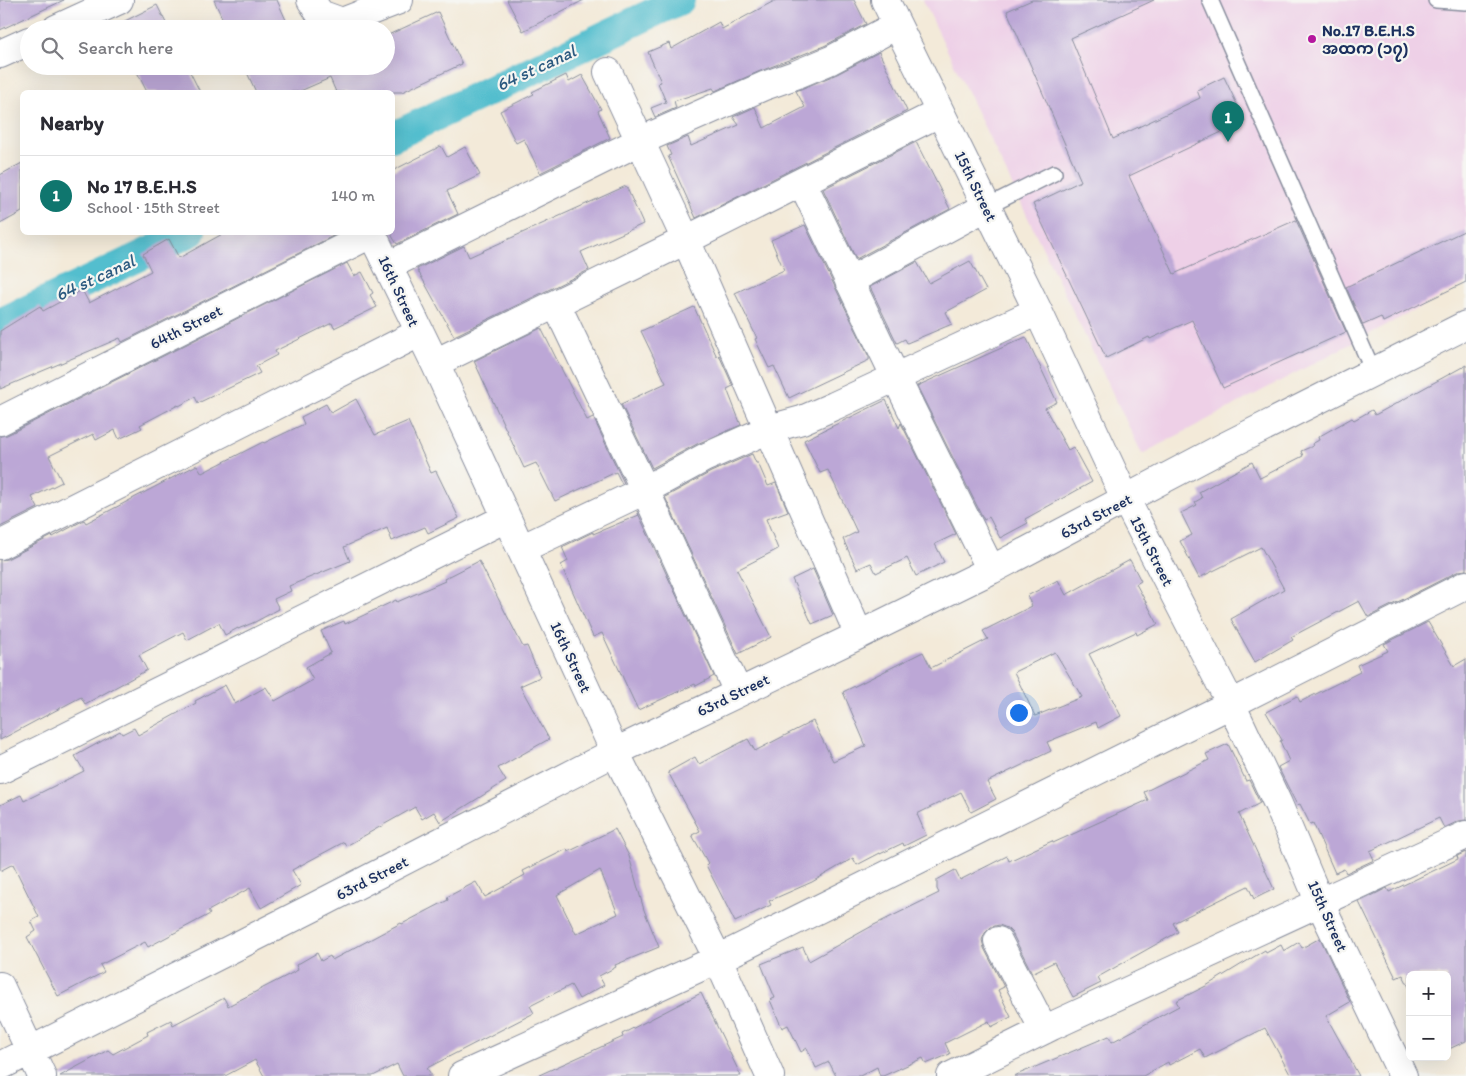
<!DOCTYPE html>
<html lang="en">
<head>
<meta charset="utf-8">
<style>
	:root { --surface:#fff; --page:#f7f7f7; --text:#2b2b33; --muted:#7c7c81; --line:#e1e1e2; --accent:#0f766e }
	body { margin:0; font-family:Itim,"Noto Sans Myanmar",sans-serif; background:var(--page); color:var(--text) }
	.controls { position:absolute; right:15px; bottom:15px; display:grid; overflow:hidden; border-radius:8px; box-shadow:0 5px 20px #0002 }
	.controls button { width:45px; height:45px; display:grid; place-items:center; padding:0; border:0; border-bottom:1px solid var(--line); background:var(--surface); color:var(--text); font:25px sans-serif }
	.you { position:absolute; left:1018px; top:712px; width:18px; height:18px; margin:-12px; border:4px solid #fff; border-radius:50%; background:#1a73e8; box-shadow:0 0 0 8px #1a73e833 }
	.badge { display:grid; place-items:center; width:32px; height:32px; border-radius:50%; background:var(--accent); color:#fff; font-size:16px; font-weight:700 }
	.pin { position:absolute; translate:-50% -41px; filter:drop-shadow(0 1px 2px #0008) }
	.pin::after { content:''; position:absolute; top:26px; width:18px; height:15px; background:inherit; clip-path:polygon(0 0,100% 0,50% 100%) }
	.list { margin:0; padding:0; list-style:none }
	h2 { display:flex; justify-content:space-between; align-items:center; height:65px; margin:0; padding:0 20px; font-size:21px }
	h2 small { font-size:16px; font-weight:400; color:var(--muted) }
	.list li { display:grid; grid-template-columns:32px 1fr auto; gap:15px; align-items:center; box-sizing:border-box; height:80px; padding:0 20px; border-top:1px solid var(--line) }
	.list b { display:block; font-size:19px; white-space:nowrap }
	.list p { margin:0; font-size:16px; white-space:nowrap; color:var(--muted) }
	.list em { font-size:16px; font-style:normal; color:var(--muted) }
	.icon { flex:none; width:28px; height:28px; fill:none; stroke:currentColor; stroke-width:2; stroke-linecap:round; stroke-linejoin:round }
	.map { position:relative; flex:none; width:1466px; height:1076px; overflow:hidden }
	.search { position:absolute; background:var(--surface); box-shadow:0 5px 20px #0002; left:20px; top:20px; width:375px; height:55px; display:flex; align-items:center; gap:12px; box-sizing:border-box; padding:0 18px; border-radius:28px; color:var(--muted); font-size:19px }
	.panel { position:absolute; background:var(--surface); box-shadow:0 5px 20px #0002; left:20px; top:90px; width:375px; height:145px; border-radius:8px }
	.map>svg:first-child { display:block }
	.built { fill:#eed0e7 }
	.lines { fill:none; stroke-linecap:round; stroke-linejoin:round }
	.canal { stroke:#53bece; stroke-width:30 }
	.building { fill:#bca7d6; fill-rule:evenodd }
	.service-casing { stroke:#878c9c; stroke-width:18 }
	.minor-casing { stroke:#878c9c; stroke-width:30 }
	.service { stroke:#fff; stroke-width:15 }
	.minor { stroke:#fff; stroke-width:28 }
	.poi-dot { fill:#b5179e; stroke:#f6f6f2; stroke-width:2 }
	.labels { text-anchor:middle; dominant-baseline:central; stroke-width:4.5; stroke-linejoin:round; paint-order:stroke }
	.poi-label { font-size:16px; font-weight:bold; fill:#1b2f5e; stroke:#f6f6f2; text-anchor:start }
	.street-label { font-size:16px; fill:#1b2f5e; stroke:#f6f6f2 }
	.water-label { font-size:18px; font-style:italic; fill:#2c5a80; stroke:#f6f6f2 }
</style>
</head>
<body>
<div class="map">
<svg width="1466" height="1076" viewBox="0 0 1466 1076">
	<rect width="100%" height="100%" fill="#f6f6f2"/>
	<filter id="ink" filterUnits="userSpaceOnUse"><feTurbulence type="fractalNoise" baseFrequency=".02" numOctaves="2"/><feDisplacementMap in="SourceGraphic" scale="10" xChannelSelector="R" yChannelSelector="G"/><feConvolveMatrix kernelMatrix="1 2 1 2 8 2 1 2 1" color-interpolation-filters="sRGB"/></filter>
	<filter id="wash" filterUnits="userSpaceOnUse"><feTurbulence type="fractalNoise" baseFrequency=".0096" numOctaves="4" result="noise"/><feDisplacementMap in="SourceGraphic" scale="20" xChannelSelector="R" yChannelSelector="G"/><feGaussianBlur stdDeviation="1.12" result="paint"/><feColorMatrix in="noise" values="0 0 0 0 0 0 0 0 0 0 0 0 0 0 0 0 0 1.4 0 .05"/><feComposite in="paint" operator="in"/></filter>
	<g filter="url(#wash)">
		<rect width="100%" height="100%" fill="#f3ead9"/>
		<path class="built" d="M923 0H1466V283L1142 454Z"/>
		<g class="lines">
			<path class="canal" d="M392 137 680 0
				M0 323 191 232"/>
		</g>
		<g id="blocks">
			<path class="building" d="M0 0H64L0 30Z
				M214 0H277L290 29H227Z
				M507 0H584L523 31Z
				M776 0H854L866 24 824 46 758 72 715 91 713 88 674 101 676 108 655 117 651 108 666 102 658 83 661 82 648 52 669 43 671 49 719 22 722 29Z
				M1032 0H1154L1071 38 1113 139 1200 98 1197 90 1224 77 1245 121 1129 176 1174 274 1296 220 1346 332 1223 388 1192 320 1150 339 1149 337 1106 358 1033 204 1081 181 1007 11Z
				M157 5 169 29H116L115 26Z
				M438 12 462 64 402 92H336L330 78 298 92H256L244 66H386V36Z
				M879 52 907 111 696 218 668 156 671 155 667 146 688 137 691 146 739 125 733 117 755 107 764 128 805 107 796 91 837 74Z
				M134 66H187L200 92H147Z
				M566 75 569 82 582 75 601 109 598 111 610 138 540 173 524 139 516 143 500 111 534 94 532 92Z
				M916 142 950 209 856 259 823 189Z
				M441 146 447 157 465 147 480 175 447 191 458 214 397 244 392 236V171Z
				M22 163V212L0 224V175Z
				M626 186 643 224 581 252 589 270 454 336 417 269 464 246 469 257Z
				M805 225 869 357V360L789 398 774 366 769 368 755 339 757 338 735 293 784 270 771 240Z
				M1466 230V282L1383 322 1381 317 1363 325 1346 287Z
				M226 232H331L333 236 122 342 120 338 0 389V331L40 306 43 311 82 290 89 303 151 271 143 254 169 239 179 258Z
				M970 261 986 290 946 312 952 324 907 343 905 339 897 343 870 287 917 262 929 283Z
				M347 263 354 276 362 272 373 293 370 295 377 307 334 328 332 323 275 351 277 355 256 366 260 373 198 403 195 397 179 406 178 405 140 425 142 428 119 439 115 430 96 440 93 434 49 456 62 482 32 497 38 508 0 527V436L7 435Z
				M694 307 717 357 719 355 733 386 727 389 741 425 697 444 652 468 621 404 666 383 641 331Z
				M541 328 587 420 593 417 624 483 622 484 616 472 555 501 536 463 524 468 474 361Z
				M1026 337 1057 402 1045 408 1068 450 1073 447 1092 482 1025 519 1028 523 1000 538 989 517 984 520 917 386Z
				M1466 365V570L1459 571 1368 617 1359 601 1291 637 1293 640 1255 662 1231 619 1284 589 1261 547 1199 578 1180 541 1192 535 1181 513 1197 505 1195 502 1202 498 1199 492 1252 462 1260 478 1303 456 1301 451 1313 446 1312 444 1319 440 1318 437 1352 418 1354 420 1372 410 1375 415Z
				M356 399 375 435 408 421 431 473 436 471 459 518 428 533 425 527 392 541 387 528 344 547 350 561 289 586 291 591 274 599 279 609 255 622 238 629V628L225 635 219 623 187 640 183 632 139 655 147 670 85 704 81 697 0 740V560L7 559 52 536 53 537 84 520 86 523 197 465 202 473 263 442 264 443 304 424 301 417 326 404 331 413Z
				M886 400 899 428 901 423 956 534 935 544 944 562 916 576 907 558 876 573 871 563 857 569 843 539 857 532 828 470 820 473 804 440Z
				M752 454 756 463H758L768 486 776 483 788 511 766 519 778 549 737 570 771 637 738 654 665 497 711 472Z
				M637 511 714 676 696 686 695 684 638 710 602 633 593 637 561 565 568 561 562 547 593 532V534L639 515Z
				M1130 560 1141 581 1136 584 1158 624 1137 635 1136 632 1089 654 1121 716 1098 728 1096 722 1047 742 1051 751 987 782 996 799 971 812 961 792 917 814 926 835 904 846 903 843 880 854V853L857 865 853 858 812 882 769 901 771 905 735 922 706 865 708 863 692 835 700 831 668 772 695 757 699 764 748 739 755 751 813 721 833 761 866 746 843 692 923 652 931 668 988 639 983 631 1032 606 1027 596 1058 580 1066 595ZM1055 652 1082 697 1035 716 1014 672Z
				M479 561 523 647 527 646 540 677 520 686 549 739 498 768 506 781 440 822 434 812 422 819 415 807 346 846 344 842 292 870 301 885 261 908 250 888 208 911 210 914 148 947 145 942 100 965 104 972 58 996 27 937 36 931 31 921 39 917 13 864 0 871V805L21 795 24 801 84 771 75 756 120 731 122 734 134 728 138 735 196 703 195 701 225 685 235 704 266 687 275 701 313 680 306 667 331 653 321 631 344 621 345 624 396 600 397 602 445 581 444 579Z
				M813 569 833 615 812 624 792 579Z
				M1428 622 1454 666 1466 659V820L1459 821 1444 828 1439 818 1370 851 1374 860 1346 873 1344 869 1335 873 1313 823 1310 824 1300 804 1297 805 1278 767 1289 761 1280 741 1282 740 1266 712 1297 696 1300 702 1360 672 1357 665 1388 651 1384 644Z
				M1228 744 1246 781 1249 780 1260 803 1239 814 1274 889 1254 899 1248 886 1173 923 1178 932 1098 977 1101 983 1073 997 1054 962 1032 973 1012 933 1007 928 999 925 991 927 985 933 982 940 984 948 1004 987 998 990 1011 1017 991 1027 989 1021 945 1043 950 1054 926 1064 923 1058 883 1076H880L877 1067 860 1076H836L829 1062 816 1068 807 1048 801 1052 788 1025 782 1028 770 1000 775 998 761 964 803 947 809 961 874 925 939 893 937 889V880L955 870 960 880 1007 856 1009 861 1052 841 1053 843 1148 800 1144 792 1209 760 1206 754Z
				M615 829 629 856 644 910 659 947 615 965 616 967 599 976 604 985 579 999 571 985 530 1006 534 1013 427 1068 432 1076H403L397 1064 373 1076H264L255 1060 225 1076H60L108 1050 113 1054 148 1035 147 1032 171 1020 173 1025 224 998 228 1006 298 970 296 965 317 953 321 961 330 956 332 960 401 923 402 924 448 900 447 897 476 882 485 897 525 875 523 871 567 849 568 852ZM600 870 618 914 576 934 557 895Z
				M1466 852V1041L1447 1050V975H1410V989L1403 975 1396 978 1359 902 1387 888 1389 892 1458 859 1457 856Z
				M1320 938 1350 1002 1326 1016 1359 1076H1291L1265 1028 1205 1058 1200 1049 1169 1065 1168 1062 1143 1076H1014L1109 1036 1112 1042 1179 1006 1176 1001 1206 986 1265 950 1266 953 1281 945 1284 951 1299 942 1302 948Z
				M701 993 741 1076H537L623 1037 622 1034Z"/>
		</g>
	</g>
	<g filter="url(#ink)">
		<use href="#blocks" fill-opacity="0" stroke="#878c9c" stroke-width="1"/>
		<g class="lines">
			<defs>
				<path id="service" d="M1210 0 1373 371
					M1436 0 1466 2
					M986 207 1054 173"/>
				<path id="minor" d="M311 0 320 14 342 22 399 0
					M885 0 1038 311 1126 500 1231 704 1278 804 1320 903 1403 1076
					M56 29 119 0
					M0 54 29 41
					M608 72 686 240 859 635
					M802 182 896 378 991 570
					M388 266 640 141 764 86 795 75 831 60 897 25
					M849 281 986 207
					M556 304 645 490 738 692
					M435 363 686 240 939 113
					M0 421 361 239 368 237 374 238 435 363 615 752 718 959 770 1076
					M0 545 419 333
					M521 549 645 490 704 458 769 429 802 420 834 406 1038 311
					M0 770 506 518
					M998 941 1044 1030
					M0 986 42 1076
					M0 1066 312 908 615 752 859 635 991 570 1224 447 1466 325
					M462 1076 718 959 1231 704 1466 585
					M951 1076 1052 1026 1466 835"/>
			</defs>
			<use href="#service" class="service-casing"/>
			<use href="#minor" class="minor-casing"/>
			<use href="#service" class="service"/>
			<use href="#minor" class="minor"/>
		</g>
	</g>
	<circle class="poi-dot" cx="1312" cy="39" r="5"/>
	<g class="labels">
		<g class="poi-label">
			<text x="1322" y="30">No.17 B.E.H.S<tspan x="1322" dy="18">အထက (၁၇)</tspan></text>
		</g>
		<g class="street-label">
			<text transform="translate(976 186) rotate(64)">15th Street</text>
			<text transform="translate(399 291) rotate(65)">16th Street</text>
			<text transform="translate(186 327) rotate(-27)">64th Street</text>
			<text transform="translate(1096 516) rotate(-28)">63rd Street</text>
			<text transform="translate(1152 551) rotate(63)">15th Street</text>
			<text transform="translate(571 657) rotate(65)">16th Street</text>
			<text transform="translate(733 695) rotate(-26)">63rd Street</text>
			<text transform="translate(372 878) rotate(-27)">63rd Street</text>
			<text transform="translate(1328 916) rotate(66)">15th Street</text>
		</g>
		<g class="water-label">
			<text transform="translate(536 68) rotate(-25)">64 st canal</text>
			<text transform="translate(95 278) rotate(-25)">64 st canal</text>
		</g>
	</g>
</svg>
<div class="controls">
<button>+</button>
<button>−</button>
</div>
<div class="you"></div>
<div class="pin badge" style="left:1228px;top:142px">1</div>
<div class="search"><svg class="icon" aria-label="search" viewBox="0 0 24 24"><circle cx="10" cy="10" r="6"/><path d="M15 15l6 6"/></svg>Search here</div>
<section class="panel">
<h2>Nearby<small></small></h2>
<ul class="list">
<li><span class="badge">1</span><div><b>No 17 B.E.H.S</b><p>School · 15th Street</p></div><em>140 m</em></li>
</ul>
</section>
</div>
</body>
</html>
